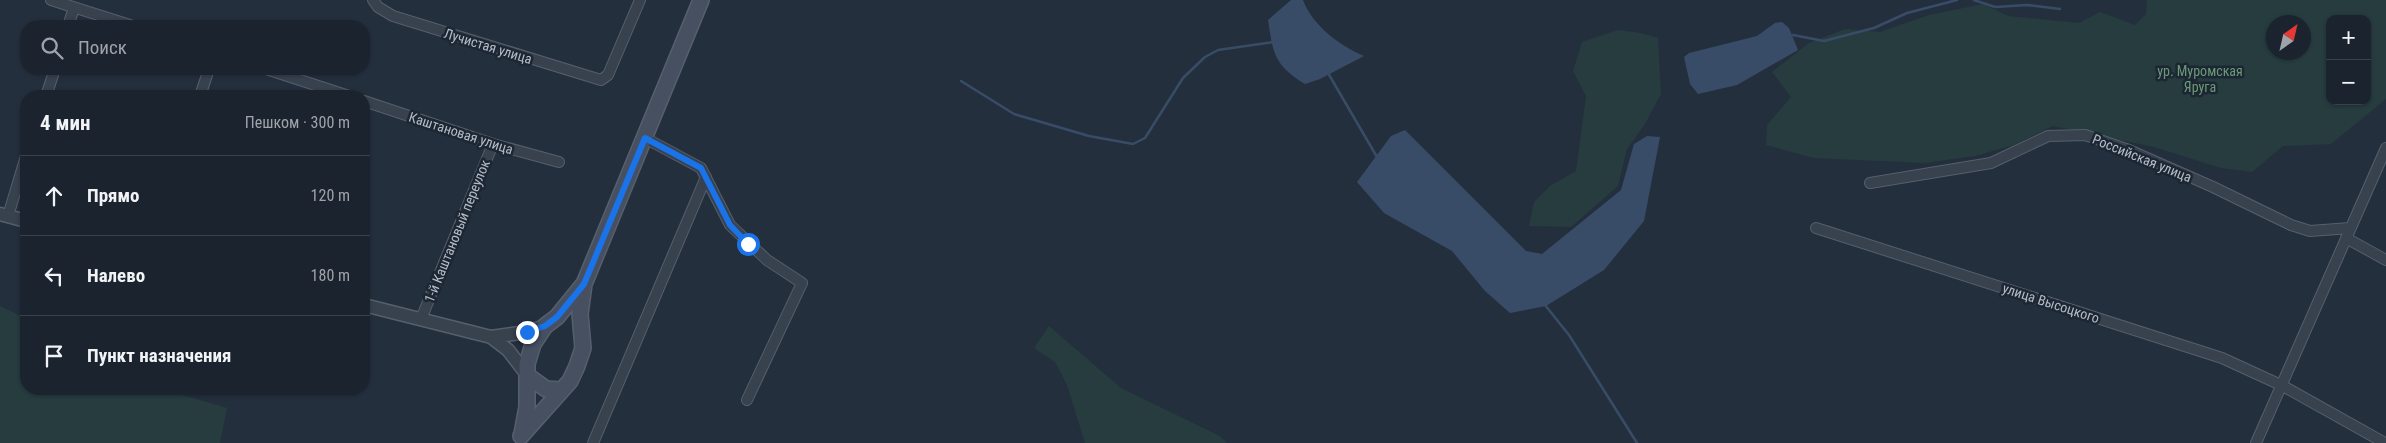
<!DOCTYPE html>
<html lang="ru">
<head>
<meta charset="utf-8">
<style>
	:root { --surface:#1b232e; --page:#242b36; --text:#f1f3f6; --muted:#a0a4aa; --line:#39404a }
	body { margin:0; font-family:"Roboto Condensed",sans-serif; background:var(--page); color:var(--text) }
	.controls { position:absolute; right:15px; top:15px; display:grid; overflow:hidden; border-radius:10px; box-shadow:0 1px 4px #0004 }
	.controls button { width:45px; height:45px; display:grid; place-items:center; padding:0; border:0; border-bottom:1px solid var(--line); background:var(--surface); color:var(--text); font:25px sans-serif }
	.compass { position:absolute; left:2266px; top:15px; width:45px; height:45px; border-radius:50%; background:var(--surface); box-shadow:0 1px 4px #0004; rotate:34deg }
	.stop { position:absolute; width:15px; height:15px; margin:-11px; border:4px solid #1a73e8; border-radius:50%; background:#fff }
	.stop.end { background:#1a73e8; border-color:#fff; box-shadow:0 1px 5px #0008 }
	.list { margin:0; padding:0; list-style:none }
	h2 { display:flex; justify-content:space-between; align-items:center; height:65px; margin:0; padding:0 20px; font-size:21px }
	h2 small { font-size:16px; font-weight:400; color:var(--muted) }
	.list li { display:grid; grid-template-columns:32px 1fr auto; gap:15px; align-items:center; box-sizing:border-box; height:80px; padding:0 20px; border-top:1px solid var(--line) }
	.list b { display:block; font-size:19px; white-space:nowrap }
	.list em { font-size:16px; font-style:normal; color:var(--muted) }
	.icon { flex:none; width:28px; height:28px; fill:none; stroke:currentColor; stroke-width:2; stroke-linecap:round; stroke-linejoin:round }
	.map { position:relative; flex:none; width:2386px; height:443px; overflow:hidden }
	.search { position:absolute; background:var(--surface); box-shadow:0 1px 4px #0004; left:20px; top:20px; width:350px; height:55px; display:flex; align-items:center; gap:12px; box-sizing:border-box; padding:0 18px; border-radius:20px; color:var(--muted); font-size:19px }
	.panel { position:absolute; background:var(--surface); box-shadow:0 1px 4px #0004; left:20px; top:90px; width:350px; height:305px; border-radius:20px }
	.map>svg:first-child { display:block }
	.green { fill:#263c3f; fill-rule:evenodd }
	.water { fill:#394c67 }
	.lines { fill:none; stroke-linecap:round; stroke-linejoin:round }
	.stream { stroke:#394c67; stroke-width:2.5 }
	.minor-casing { stroke:#565f6c; stroke-width:12 }
	.tertiary-casing { stroke:#565f6c; stroke-width:15 }
	.secondary-casing { stroke:#565f6c; stroke-width:18 }
	.minor { stroke:#38414e; stroke-width:10 }
	.tertiary { stroke:#38414e; stroke-width:12 }
	.secondary { stroke:#465061; stroke-width:15 }
	.route { stroke:#1a73e8; stroke-width:6 }
	.labels { text-anchor:middle; dominant-baseline:central; stroke-width:5; stroke-linejoin:round; paint-order:stroke }
	.street-label { font-size:14px; fill:#b4bcc9; stroke:#1d2633 }
	.park-label { font-size:14px; fill:#6b9a76; stroke:#1d2633 }
</style>
</head>
<body>
<div class="map">
<svg width="2386" height="443" viewBox="0 0 2386 443">
	<rect width="100%" height="100%" fill="#242f3e"/>
	<path class="green" d="M2147 0H2386V99L2331 144 2283 146 2252 172 2221 168 2154 147 2053 126 2014 145 1975 156 1925 163 1813 158 1766 145 1767 125 1791 97 1772 72 1809 43 1845 29 1880 32 1929 15 1983 4 2008 16 2079 23 2100 12 2135 25 2146 14ZM2330 19H2367V101H2330ZM2274 22H2304V52H2274Z
		M1618 30 1641 33 1658 38 1661 94 1645 124 1627 149 1618 186 1571 227 1529 226 1534 202 1550 186 1576 171 1586 96 1573 71 1582 42Z
		M0 306 23 317 26 327V389H163L227 408 220 443H0Z
		M1049 326 1121 388 1220 436 1227 443H1085L1067 385 1055 362 1034 348Z"/>
	<path class="water" d="M1291 0H1303C1312 25 1340 46 1364 56L1320 79 1305 84C1274 65 1273 53 1268 20Z
		M1782 22 1789 28 1798 50 1737 85 1698 94 1690 84 1684 57 1689 53 1757 36 1775 23Z
		M1405 130 1526 251 1542 254 1621 190 1634 144 1647 136 1660 137 1644 221 1604 270 1546 306 1510 313 1485 291 1452 251 1384 213 1357 182 1391 136Z"/>
	<g class="lines">
		<path class="stream" d="M1974 0 1995 7 2027 5 2060 9
			M1793 35 1824 41 1874 28 1907 13 1957 0
			M1328 73 1377 157
			M961 81 1014 114 1089 136 1133 144 1145 138 1183 78 1205 57 1218 50 1273 42
			M1545 305 1569 335 1637 443"/>
		<defs>
			<path id="minor" d="M51 0 133 26
				M373 0 378 7 393 16 601 80 608 75 640 0
				M68 26 74 8
				M266 69 349 96
				M46 96 55 69
				M200 96 209 69
				M364 101 493 144 559 162
				M645 138 701 168 730 225 767 260 802 283 747 400
				M1870 183 1991 163 2048 136 2085 135 2129 150 2213 187 2291 225 2310 231 2350 228
				M8 216 26 156
				M1816 228 2222 358 2283 386 2385 443
				M2346 238 2386 260
				M421 319 493 144
				M593 443 706 177
				M2256 443 2386 148"/>
			<path id="tertiary" d="M0 214 26 221
				M364 305 491 337 527 332 545 326
				M491 337 508 350 528 376"/>
			<path id="secondary" d="M528 376 546 389 560 390
				M522 434 527 407V364L533 344 545 326 557 317 583 285
				M521 436 570 381 577 366 583 348 580 314 584 284 701 0"/>
		</defs>
		<use href="#minor" class="minor-casing"/>
		<use href="#tertiary" class="tertiary-casing"/>
		<use href="#secondary" class="secondary-casing"/>
		<use href="#minor" class="minor"/>
		<use href="#tertiary" class="tertiary"/>
		<use href="#secondary" class="secondary"/>
	</g>
	<g class="lines">
		<path class="route" d="M527 332 545 326 557 317 584 284 645 138 701 168 730 225 748 244"/>
	</g>
	<g class="labels">
		<g class="street-label">
			<text transform="translate(488 46) rotate(17)">Лучистая улица</text>
			<text transform="translate(461 133) rotate(18)">Каштановая улица</text>
			<text transform="translate(2142 158) rotate(22)">Российская улица</text>
			<text transform="translate(457 231) rotate(-68)">1-й Каштановый переулок</text>
			<text transform="translate(2051 303) rotate(18)">улица Высоцкого</text>
		</g>
		<g class="park-label">
			<text x="2200" y="71">ур. Муромская<tspan x="2200" dy="16">Яруга</tspan></text>
		</g>
	</g>
</svg>
<div class="controls">
<button>+</button>
<button>−</button>
</div>
<svg class="compass" viewBox="-18 -18 36 36"><path d="M0-13l5 13h-10z" fill="#e53935"/><path d="M0 13l5-13h-10z" fill="#a0a4aa"/></svg>
<div class="stop" style="left:748px;top:244px"></div>
<div class="stop end" style="left:527px;top:332px"></div>
<div class="search"><svg class="icon" aria-label="search" viewBox="0 0 24 24"><circle cx="10" cy="10" r="6"/><path d="M15 15l6 6"/></svg>Поиск</div>
<section class="panel">
<h2>4 мин<small>Пешком · 300 m</small></h2>
<ul class="list">
<li><svg class="icon" aria-label="ahead" viewBox="0 0 24 24"><path d="M12 20V5M6 11l6-6 6 6"/></svg><div><b>Прямо</b></div><em>120 m</em></li>
<li><svg class="icon" aria-label="left" viewBox="0 0 24 24"><path d="M17 20v-9H6M10 6l-5 5 5 5"/></svg><div><b>Налево</b></div><em>180 m</em></li>
<li><svg class="icon" aria-label="arrive" viewBox="0 0 24 24"><path d="M6 21V4h12l-3 4 3 4H6"/></svg><div><b>Пункт назначения</b></div></li>
</ul>
</section>
</div>
</body>
</html>
